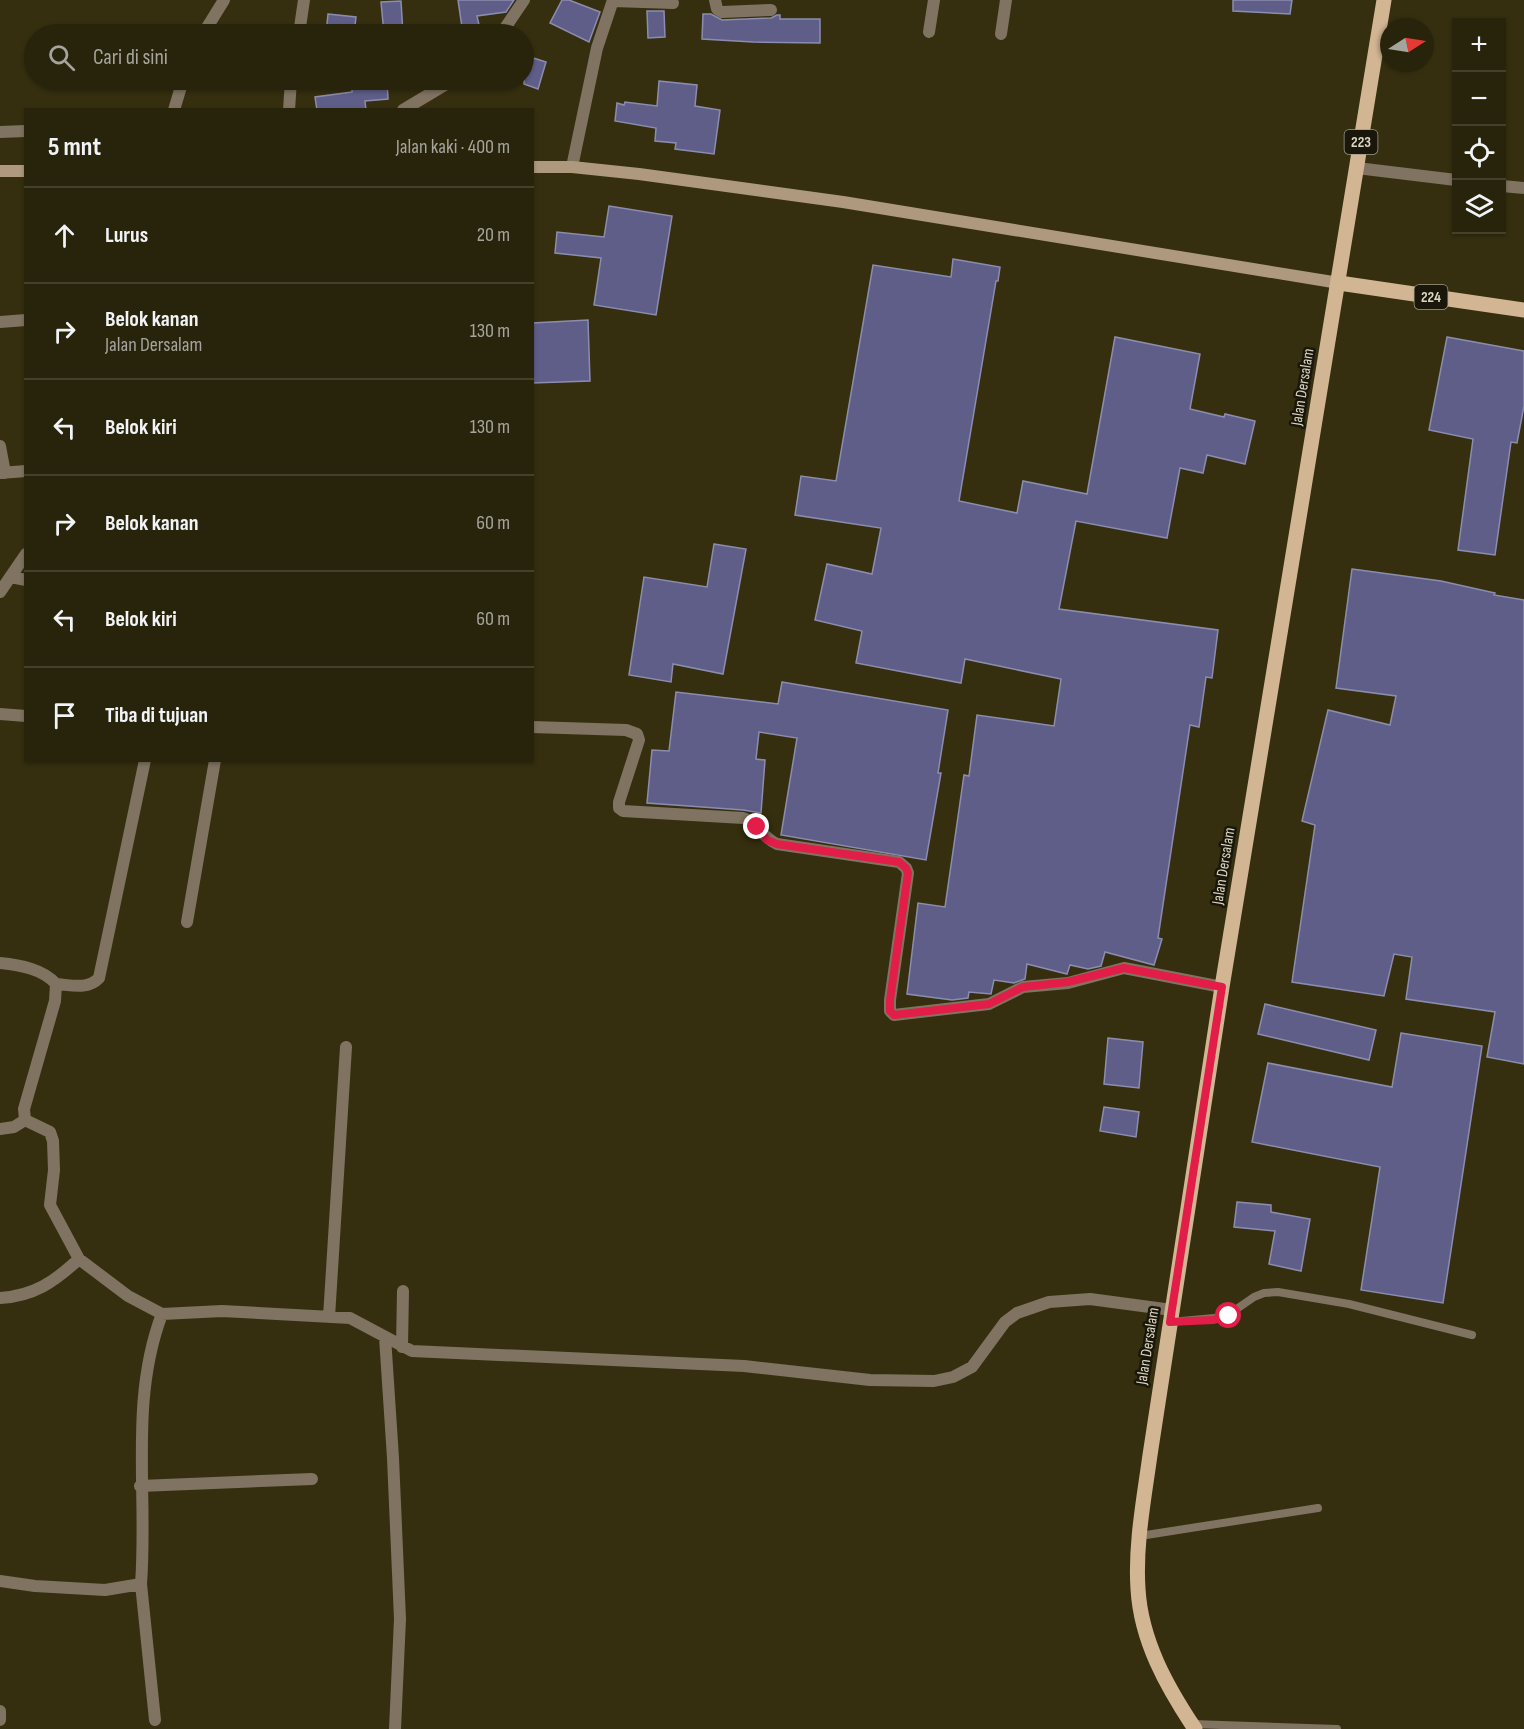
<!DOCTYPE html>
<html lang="id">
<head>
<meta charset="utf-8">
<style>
	:root { --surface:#28230b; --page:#302b14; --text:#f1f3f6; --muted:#a5a49d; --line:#44402c }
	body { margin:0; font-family:"Sofia Sans Condensed",sans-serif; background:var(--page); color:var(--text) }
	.controls { position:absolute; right:18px; top:18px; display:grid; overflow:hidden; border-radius:0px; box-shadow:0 2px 4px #0004 }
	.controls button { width:54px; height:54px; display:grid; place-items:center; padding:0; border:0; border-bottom:2px solid var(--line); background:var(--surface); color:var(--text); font:30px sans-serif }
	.compass { position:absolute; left:1380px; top:18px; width:54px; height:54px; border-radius:50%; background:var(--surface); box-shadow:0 2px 4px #0004; rotate:78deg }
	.stop { position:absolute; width:18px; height:18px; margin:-14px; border:4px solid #e11d48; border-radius:50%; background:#fff }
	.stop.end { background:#e11d48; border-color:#fff; box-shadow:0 2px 6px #0008 }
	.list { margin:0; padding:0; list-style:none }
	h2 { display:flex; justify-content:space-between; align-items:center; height:78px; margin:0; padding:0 24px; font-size:26px }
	h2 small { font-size:20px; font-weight:400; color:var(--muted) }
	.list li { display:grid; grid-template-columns:39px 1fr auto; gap:18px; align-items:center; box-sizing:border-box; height:96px; padding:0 24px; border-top:2px solid var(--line) }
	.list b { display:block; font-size:22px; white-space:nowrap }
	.list p { margin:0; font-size:20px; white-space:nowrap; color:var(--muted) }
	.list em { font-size:20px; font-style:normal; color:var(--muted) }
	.icon { flex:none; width:33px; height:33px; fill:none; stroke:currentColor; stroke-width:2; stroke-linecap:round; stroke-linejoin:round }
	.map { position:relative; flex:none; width:1524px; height:1729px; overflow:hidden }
	.search { position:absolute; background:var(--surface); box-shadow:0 2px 4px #0004; left:24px; top:24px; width:510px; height:66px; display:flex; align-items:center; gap:15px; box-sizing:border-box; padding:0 21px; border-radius:33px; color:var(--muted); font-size:22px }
	.panel { position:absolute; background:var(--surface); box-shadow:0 2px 4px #0004; left:24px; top:108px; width:510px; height:654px; border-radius:0px }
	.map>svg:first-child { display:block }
	.building { fill:#5f5e89; stroke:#8c8dae; stroke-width:1.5 }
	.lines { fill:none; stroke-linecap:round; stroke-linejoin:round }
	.service { stroke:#807362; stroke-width:8 }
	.minor { stroke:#807362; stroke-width:12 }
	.secondary { stroke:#ae997e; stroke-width:12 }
	.primary { stroke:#d2b694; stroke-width:15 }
	.route { stroke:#e11d48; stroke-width:8 }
	.labels { text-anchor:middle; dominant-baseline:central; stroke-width:5; stroke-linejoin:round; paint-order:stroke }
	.shield { fill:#1a170a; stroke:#9f9c8c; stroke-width:1.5 }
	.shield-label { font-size:15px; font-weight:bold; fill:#d8d5c3 }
	.street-label { font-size:16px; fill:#d8d5c3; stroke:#1a170a }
</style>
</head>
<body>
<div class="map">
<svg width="1524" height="1729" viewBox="0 0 1524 1729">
	<rect width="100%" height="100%" fill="#352f0f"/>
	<path class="building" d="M458 0H514L506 12 477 16 481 34H463Z
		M562 0H569L600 12 589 42 550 23Z
		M1233 0H1292L1290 14 1233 11Z
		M401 1 403 34H384L381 2Z
		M647 11H664L665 37 648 38Z
		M328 14 356 17 354 34H326Z
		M703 14H711L722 20 771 18 777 15H780V19H820V43L753 42 702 39Z
		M524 55 546 62 538 89 524 84Z
		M366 80H387L388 99 365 101 366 110H317L315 97 352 92V88L367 86Z
		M659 81 697 85 695 106 720 110 714 154 675 149 676 143 655 141 656 128 615 121 617 103 624 105 625 102 657 106Z
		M609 206 672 216 656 315 594 305 601 258 555 253 557 232 604 237Z
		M953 259 1000 267 998 281H996L959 501 1017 513 1023 481 1087 494 1115 337 1200 354 1190 409 1224 417 1225 414 1255 421 1245 464 1207 455 1203 473 1180 468 1167 538 1076 521 1059 609 1218 630 1212 678 1206 677 1199 727 1190 725 1158 938 1162 939 1154 965 1105 952 1101 966 1088 969 1070 965 1067 974 1027 964 1025 979 1014 983 994 980 991 994 969 992 968 998 952 1000 907 994 918 903 945 907 964 775 969 776 977 715 1054 726 1061 679 965 659 961 683 856 663 862 631 815 620 827 564 872 574 881 528 795 515 801 476 836 481 873 265 951 277Z
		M588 320 590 381 532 383V323Z
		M1447 337 1524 351V406L1517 443 1511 442 1495 555 1458 550 1473 439 1429 430Z
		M714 544 746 549 723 674 673 664 671 682 629 675 644 577 707 587Z
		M1352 569 1441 581 1495 593 1494 595 1524 600V1064L1487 1057 1495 1012 1406 999 1412 957 1394 954 1384 996 1292 982 1315 825 1302 821 1328 710 1390 725 1396 696 1336 688Z
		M782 682 948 710 938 773H941L926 860 781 835 797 738 759 732 756 759 765 760 761 813 743 810 647 803 652 750 669 751 676 692 778 704Z
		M1265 1004 1376 1030 1369 1060 1258 1034Z
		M1401 1033 1482 1046 1443 1303 1361 1290 1380 1167 1252 1142 1268 1063 1392 1087Z
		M1108 1038 1143 1042 1139 1088 1104 1084Z
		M1104 1107 1139 1112 1136 1137 1100 1131Z
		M1237 1202 1271 1205V1212L1310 1219 1301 1271 1269 1264 1275 1231 1234 1227Z"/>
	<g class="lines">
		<path class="service" d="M1170 1322 1225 1317 1254 1297 1264 1293 1278 1292 1349 1304 1472 1335
			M1140 1536 1318 1508
			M1193 1724 1337 1729"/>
		<path class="minor" d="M715 0 717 9 722 12 771 10
			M613 1 673 3
			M929 32 934 0
			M203 34 224 0
			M299 34 304 0
			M501 34 524 0
			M1001 34 1006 0
			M174 110 183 80
			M289 110 291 80
			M403 110 453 80
			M0 132 26 131
			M572 167 597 48 613 0
			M1357 168 1456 180
			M1502 186 1524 188
			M0 322 26 320
			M0 446 5 473
			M0 473 26 471
			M11 577 26 580
			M0 592 26 554
			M0 714 26 716
			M532 727 626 730 637 734 639 740 619 802V808L623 811 743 818C758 822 761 837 777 844L899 862 906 868 908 873 890 1000V1011L894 1015 989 1004 1023 987 1068 983 1124 968 1222 987
			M187 922 215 760
			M0 963C20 965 43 969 56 984L55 1001 24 1109 25 1120 50 1132 53 1141 54 1170 50 1205 79 1259 128 1296 162 1314
			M56 984C71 985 88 990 99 978L145 760
			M0 1129 14 1127 25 1120
			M0 1298C34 1296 54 1282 79 1259
			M329 1317 346 1047
			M385 1337 393 1458 400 1619 395 1729
			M402 1347 403 1291
			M140 1486 312 1479
			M0 1581 35 1586 105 1590 141 1584C148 1493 129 1401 162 1314L222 1311 350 1318 412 1351 744 1366 870 1380 934 1381 953 1377 972 1367 1005 1322 1017 1313 1049 1302 1090 1299 1172 1310
			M141 1584 155 1720
			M0 1711V1720"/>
		<path class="secondary" d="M532 167H572L639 174 843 202 1339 283
			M0 171H26"/>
		<path class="primary" d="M1339 283 1524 310
			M1195 1729C1167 1687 1141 1641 1138 1589 1135 1545 1144 1499 1150 1455L1222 987 1384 0"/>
	</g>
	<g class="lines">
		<path class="route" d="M757 827 767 840 777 844 899 862 906 868 908 873 890 1000V1011L894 1015 989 1004 1023 987 1068 982 1124 968 1222 987 1170 1322 1213 1320 1229 1316"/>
	</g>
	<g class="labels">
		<g class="shield">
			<rect x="1344.5" y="130" width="33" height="24" rx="4.5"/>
			<rect x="1414.5" y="285" width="33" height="24" rx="4.5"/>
		</g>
		<g class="shield-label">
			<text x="1361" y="142">223</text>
			<text x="1431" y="297">224</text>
		</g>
		<g class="street-label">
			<text transform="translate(1303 387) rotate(-81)">Jalan Dersalam</text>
			<text transform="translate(1224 866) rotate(-81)">Jalan Dersalam</text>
			<text transform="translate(1148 1346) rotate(-81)">Jalan Dersalam</text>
		</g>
	</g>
</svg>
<div class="controls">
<button>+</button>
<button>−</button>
<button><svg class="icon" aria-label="locate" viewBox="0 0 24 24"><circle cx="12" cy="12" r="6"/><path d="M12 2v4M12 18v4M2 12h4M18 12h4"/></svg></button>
<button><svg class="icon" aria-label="layers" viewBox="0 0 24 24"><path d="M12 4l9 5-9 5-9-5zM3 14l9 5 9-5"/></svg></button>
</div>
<svg class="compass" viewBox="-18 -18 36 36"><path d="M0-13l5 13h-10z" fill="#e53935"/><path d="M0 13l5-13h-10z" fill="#a5a49d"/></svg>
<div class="stop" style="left:1229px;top:1316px"></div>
<div class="stop end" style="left:757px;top:827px"></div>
<div class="search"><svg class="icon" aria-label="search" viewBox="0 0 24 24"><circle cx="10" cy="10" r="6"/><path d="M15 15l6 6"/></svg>Cari di sini</div>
<section class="panel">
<h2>5 mnt<small>Jalan kaki · 400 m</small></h2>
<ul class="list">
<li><svg class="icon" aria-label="ahead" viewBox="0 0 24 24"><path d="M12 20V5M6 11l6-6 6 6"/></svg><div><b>Lurus</b></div><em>20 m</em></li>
<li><svg class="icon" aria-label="right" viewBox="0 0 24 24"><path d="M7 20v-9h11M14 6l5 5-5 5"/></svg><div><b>Belok kanan</b><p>Jalan Dersalam</p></div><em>130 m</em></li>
<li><svg class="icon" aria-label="left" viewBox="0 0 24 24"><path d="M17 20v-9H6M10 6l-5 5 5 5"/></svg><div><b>Belok kiri</b></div><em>130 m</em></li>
<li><svg class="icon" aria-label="right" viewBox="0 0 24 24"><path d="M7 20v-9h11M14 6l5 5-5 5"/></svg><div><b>Belok kanan</b></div><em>60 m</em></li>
<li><svg class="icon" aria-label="left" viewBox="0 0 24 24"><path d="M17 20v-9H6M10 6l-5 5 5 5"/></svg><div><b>Belok kiri</b></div><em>60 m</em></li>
<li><svg class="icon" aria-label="arrive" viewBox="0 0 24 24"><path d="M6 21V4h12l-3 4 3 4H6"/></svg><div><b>Tiba di tujuan</b></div></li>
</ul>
</section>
</div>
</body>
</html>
